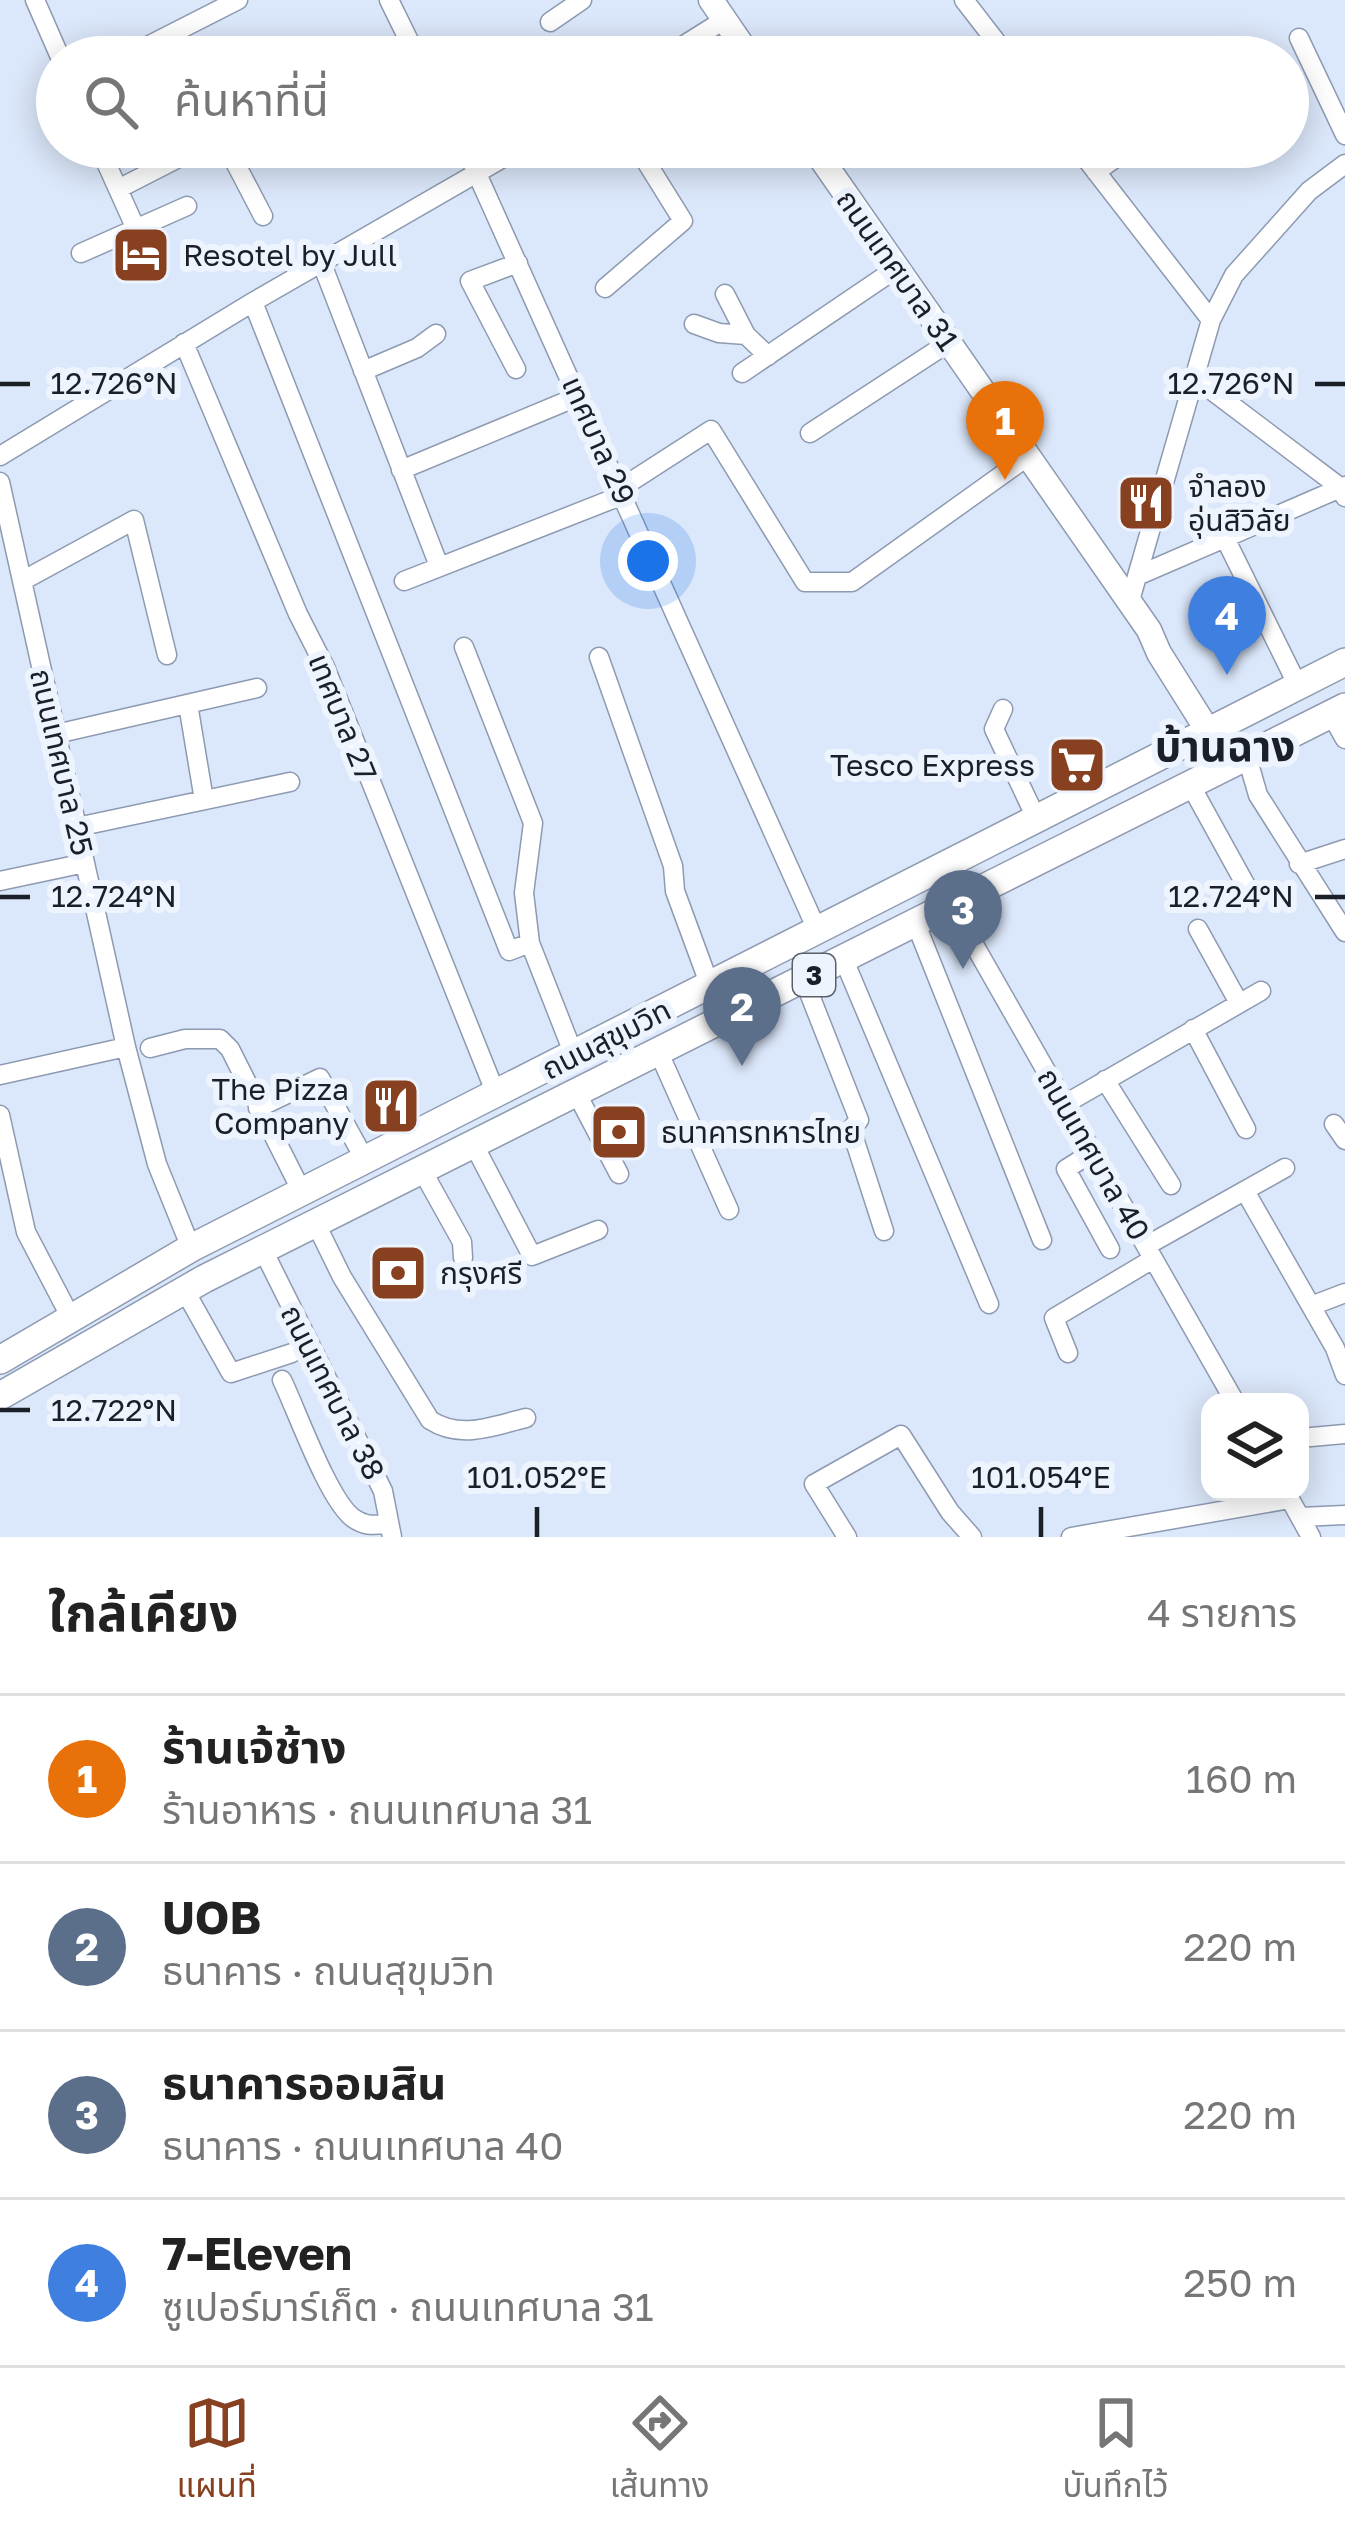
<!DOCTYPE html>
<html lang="th">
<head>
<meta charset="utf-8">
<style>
	:root { --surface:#fff; --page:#f6f6f6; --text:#222; --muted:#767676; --line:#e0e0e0; --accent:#874020 }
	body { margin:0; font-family:"Golos Text","Noto Sans Thai",sans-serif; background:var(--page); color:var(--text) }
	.controls { position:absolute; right:36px; bottom:36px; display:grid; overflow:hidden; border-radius:24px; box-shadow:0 6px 30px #0003 }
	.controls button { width:108px; height:108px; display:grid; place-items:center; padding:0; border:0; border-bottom:3px solid var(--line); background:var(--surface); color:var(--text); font:60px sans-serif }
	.you { position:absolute; left:648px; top:561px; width:42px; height:42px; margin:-30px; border:9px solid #fff; border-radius:50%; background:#1a73e8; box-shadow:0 0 0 18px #1a73e833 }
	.badge { display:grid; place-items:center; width:78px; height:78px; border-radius:50%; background:var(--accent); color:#fff; font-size:39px; font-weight:700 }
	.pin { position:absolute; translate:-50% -99px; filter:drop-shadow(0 3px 6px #0008) }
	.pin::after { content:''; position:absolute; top:63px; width:42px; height:36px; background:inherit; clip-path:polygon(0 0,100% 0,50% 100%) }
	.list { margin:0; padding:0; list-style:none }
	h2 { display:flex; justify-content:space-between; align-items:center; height:156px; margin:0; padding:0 48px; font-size:51px }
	h2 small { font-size:39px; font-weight:400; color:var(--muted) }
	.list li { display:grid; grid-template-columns:78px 1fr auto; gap:36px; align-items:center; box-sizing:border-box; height:168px; padding:0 48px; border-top:3px solid var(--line) }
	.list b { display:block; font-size:45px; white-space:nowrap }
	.list p { margin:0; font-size:39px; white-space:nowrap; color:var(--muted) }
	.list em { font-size:39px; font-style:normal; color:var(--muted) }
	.icon { flex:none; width:66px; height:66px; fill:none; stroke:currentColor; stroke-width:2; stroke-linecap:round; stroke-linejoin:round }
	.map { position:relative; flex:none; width:1345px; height:1537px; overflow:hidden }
	.search { position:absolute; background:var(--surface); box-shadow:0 6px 30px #0003; left:36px; right:36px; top:36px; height:132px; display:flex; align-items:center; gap:30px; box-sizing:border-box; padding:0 42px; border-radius:66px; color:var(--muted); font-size:45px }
	.sheet { height:828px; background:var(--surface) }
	nav { display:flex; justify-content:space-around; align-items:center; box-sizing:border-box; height:168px; border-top:3px solid var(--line); background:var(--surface); font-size:33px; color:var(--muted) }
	nav a { display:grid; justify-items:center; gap:6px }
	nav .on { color:var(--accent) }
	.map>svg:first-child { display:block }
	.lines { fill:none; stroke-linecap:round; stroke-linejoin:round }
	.minor-casing { stroke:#8d9ab1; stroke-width:21 }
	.major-casing { stroke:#8d9ab1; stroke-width:27 }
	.highway-casing { stroke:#8d9ab1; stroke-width:30 }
	.minor { stroke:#fff; stroke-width:18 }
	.major { stroke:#fff; stroke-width:24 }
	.highway { stroke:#fff; stroke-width:27 }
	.ticks { fill:none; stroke:#1a1f28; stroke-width:4.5 }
	.labels { text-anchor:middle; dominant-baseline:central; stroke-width:12; stroke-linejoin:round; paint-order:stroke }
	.shield { fill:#eef4fe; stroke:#5a5f68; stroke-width:3 }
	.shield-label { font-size:27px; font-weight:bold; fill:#1a1f28 }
	.poi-label { font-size:30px; fill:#1a1f28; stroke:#eef4fe; text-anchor:start }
	.street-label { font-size:30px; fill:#1a1f28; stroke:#eef4fe }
	.district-label { font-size:42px; font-weight:bold; fill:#1a1f28; stroke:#eef4fe }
	.ticks-label { font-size:30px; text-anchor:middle; fill:#1a1f28; stroke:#eef4fe; stroke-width:12; stroke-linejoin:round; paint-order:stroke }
</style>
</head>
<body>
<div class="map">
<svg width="1345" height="1537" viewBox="0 0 1345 1537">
	<rect width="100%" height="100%" fill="#dbe7fa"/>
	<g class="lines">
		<defs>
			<path id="minor" d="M35 0 60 57
				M389 0 417 57
				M964 0 1008 57
				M550 22 582 0
				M1299 38 1345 135
				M126 57 238 0
				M377 57 409 41
				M665 57 724 20
				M99 147 136 229
				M227 147 263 216
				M465 147 818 932
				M1077 147 1211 320
				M1096 172 1131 147
				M118 189 200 147
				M81 253 187 206
				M322 264 439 566
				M605 288 683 221 637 147
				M725 294 746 335
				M253 302 509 951 530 943
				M694 324 719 333 746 335 768 356
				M184 343 298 614 325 667 496 1094
				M516 369 470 281 518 263
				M363 371 417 348 436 334
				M742 373 897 268
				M1194 377 1341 488 1345 497
				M810 433 948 343
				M0 456 253 302 522 147
				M401 470 579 396
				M0 482 126 1047 157 1164 191 1248
				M621 488 711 430 805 582H852L1027 457
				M1225 538 1298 686
				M1137 576 1345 486
				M22 581 134 520 167 655
				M404 581 623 495
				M1129 604 1211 320 1234 275 1309 191 1345 164
				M464 647 533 823 524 893 530 943 574 1055
				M599 657 673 866 675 891 710 986
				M188 704 204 800
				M1003 709 994 729 1037 820
				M1331 714 1345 739
				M56 734 257 688
				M1247 757 1258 795 1345 932
				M1191 786 1254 900
				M77 827 290 782
				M1299 864 1345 849
				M0 881 85 863
				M952 906 1235 1402
				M916 924 1042 1240
				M1198 929 1239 1003
				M844 960 989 1304
				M804 980 859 1120 851 1129 884 1231
				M1193 1029 1246 1129
				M150 1048 185 1039H220L230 1049 302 1192
				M659 1053 729 1210
				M0 1075 126 1047
				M1105 1080 1171 1185
				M577 1094 619 1174
				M1065 1104 1261 991
				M258 1108 320 1078 365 1160
				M0 1115 26 1232 72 1320
				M1334 1124 1345 1140
				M475 1147 532 1256 598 1230
				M1093 1152 1066 1169 1110 1249
				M423 1172 462 1242 463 1258
				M1245 1191 1335 1348 1345 1375
				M316 1224 342 1277 430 1420C461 1440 492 1426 526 1418
				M1146 1246 1285 1168
				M263 1250 383 1491 392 1537
				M185 1291 231 1373 292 1353
				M1311 1306 1345 1293
				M1068 1353 1054 1318 1153 1259
				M282 1380C297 1411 328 1499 353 1518 366 1527 374 1525 389 1524
				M1300 1438 1345 1434
				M1286 1492 1311 1537
				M1300 1517 1345 1515
				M847 1537 814 1484 901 1435 950 1512 972 1537
				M1071 1537 1290 1499"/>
			<path id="major" d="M711 0 750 57
				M813 147 1149 630 1159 653 1208 731"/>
			<path id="highway" d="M0 1360 191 1248 1345 662
				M0 1396 204 1279 1345 707"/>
		</defs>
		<use href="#minor" class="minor-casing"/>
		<use href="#major" class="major-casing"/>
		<use href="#highway" class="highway-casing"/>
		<use href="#minor" class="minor"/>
		<use href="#major" class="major"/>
		<use href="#highway" class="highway"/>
	</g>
	<path class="ticks" d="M0 384H30M1315 384H1345M0 897H30M1315 897H1345M0 1410H30M537 1507V1537M1041 1507V1537"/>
	<defs>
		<symbol id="hotel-square" viewBox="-11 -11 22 22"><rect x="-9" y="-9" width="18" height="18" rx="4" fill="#874020" stroke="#eef4fe"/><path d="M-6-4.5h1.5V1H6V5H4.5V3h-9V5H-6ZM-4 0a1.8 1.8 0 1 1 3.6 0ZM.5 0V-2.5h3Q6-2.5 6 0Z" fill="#fff"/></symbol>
		<symbol id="restaurant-square" viewBox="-11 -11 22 22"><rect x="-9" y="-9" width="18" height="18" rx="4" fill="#874020" stroke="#eef4fe"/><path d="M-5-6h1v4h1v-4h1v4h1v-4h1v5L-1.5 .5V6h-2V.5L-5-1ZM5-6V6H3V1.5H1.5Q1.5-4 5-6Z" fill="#fff"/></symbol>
		<symbol id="supermarket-square" viewBox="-11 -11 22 22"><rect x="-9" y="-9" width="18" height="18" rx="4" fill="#874020" stroke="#eef4fe"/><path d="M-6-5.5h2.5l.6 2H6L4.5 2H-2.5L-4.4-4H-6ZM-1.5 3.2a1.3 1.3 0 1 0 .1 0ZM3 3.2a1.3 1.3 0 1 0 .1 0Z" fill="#fff"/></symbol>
		<symbol id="bank-square" viewBox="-11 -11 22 22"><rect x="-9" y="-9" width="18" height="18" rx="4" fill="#874020" stroke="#eef4fe"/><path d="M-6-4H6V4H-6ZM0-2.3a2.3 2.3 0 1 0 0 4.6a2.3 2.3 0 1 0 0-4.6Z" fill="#fff"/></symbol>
	</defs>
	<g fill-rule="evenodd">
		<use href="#hotel-square" x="108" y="222" width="66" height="66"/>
		<use href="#restaurant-square" x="1113" y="470" width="66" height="66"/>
		<use href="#supermarket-square" x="1044" y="732" width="66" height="66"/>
		<use href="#restaurant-square" x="358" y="1073" width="66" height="66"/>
		<use href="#bank-square" x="586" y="1099" width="66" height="66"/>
		<use href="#bank-square" x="365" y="1240" width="66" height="66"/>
	</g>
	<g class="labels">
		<rect class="shield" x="793" y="954" width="42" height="42" rx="9"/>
		<g class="shield-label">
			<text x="814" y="975">3</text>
		</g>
		<g class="poi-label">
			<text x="183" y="255">Resotel by Jull</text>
			<text x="1188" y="486">จำลอง<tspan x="1188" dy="34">อุ่นสิวิลัย</tspan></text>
			<text x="1035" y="765" text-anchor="end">Tesco Express</text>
			<text x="349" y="1089" text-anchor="end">The Pizza<tspan x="349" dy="34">Company</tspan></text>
			<text x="661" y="1132">ธนาคารทหารไทย</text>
			<text x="440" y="1273">กรุงศรี</text>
		</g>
		<g class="street-label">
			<text transform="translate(898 270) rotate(55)">ถนนเทศบาล 31</text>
			<text transform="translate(599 440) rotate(66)">เทศบาล 29</text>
			<text transform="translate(343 717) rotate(68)">เทศบาล 27</text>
			<text transform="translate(62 762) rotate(77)">ถนนเทศบาล 25</text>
			<text transform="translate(606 1039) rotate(-27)">ถนนสุขุมวิท</text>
			<text transform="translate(1094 1154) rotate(60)">ถนนเทศบาล 40</text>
			<text transform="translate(333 1392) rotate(63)">ถนนเทศบาล 38</text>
		</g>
		<g class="district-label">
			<text x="1225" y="745">บ้านฉาง</text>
		</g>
	</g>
	<g class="ticks-label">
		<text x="114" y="394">12.726°N</text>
		<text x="1231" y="394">12.726°N</text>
		<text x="114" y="907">12.724°N</text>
		<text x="1231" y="907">12.724°N</text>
		<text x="114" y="1421">12.722°N</text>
		<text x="537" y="1488">101.052°E</text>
		<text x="1041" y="1488">101.054°E</text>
	</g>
</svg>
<div class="controls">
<button><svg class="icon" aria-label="layers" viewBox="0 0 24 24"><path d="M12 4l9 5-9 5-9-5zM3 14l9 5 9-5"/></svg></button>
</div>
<div class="you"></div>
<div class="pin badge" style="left:1005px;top:480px;background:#e8710a">1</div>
<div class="pin badge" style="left:742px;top:1066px;background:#5c6f8a">2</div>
<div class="pin badge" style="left:963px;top:969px;background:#5c6f8a">3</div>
<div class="pin badge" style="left:1227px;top:675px;background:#3f7fe0">4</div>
<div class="search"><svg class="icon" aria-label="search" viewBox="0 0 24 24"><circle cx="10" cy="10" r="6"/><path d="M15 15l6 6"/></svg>ค้นหาที่นี่</div>
</div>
<section class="sheet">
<h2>ใกล้เคียง<small>4 รายการ</small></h2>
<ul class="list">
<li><span class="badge" style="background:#e8710a">1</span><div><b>ร้านเจ้ช้าง</b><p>ร้านอาหาร · ถนนเทศบาล 31</p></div><em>160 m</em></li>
<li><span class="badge" style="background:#5c6f8a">2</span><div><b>UOB</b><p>ธนาคาร · ถนนสุขุมวิท</p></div><em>220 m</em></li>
<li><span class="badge" style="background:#5c6f8a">3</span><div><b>ธนาคารออมสิน</b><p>ธนาคาร · ถนนเทศบาล 40</p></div><em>220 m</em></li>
<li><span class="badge" style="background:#3f7fe0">4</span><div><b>7-Eleven</b><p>ซูเปอร์มาร์เก็ต · ถนนเทศบาล 31</p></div><em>250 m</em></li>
</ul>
</section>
<nav>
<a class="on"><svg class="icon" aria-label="map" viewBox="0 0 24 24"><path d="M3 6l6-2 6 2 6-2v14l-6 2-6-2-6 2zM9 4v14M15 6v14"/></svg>แผนที่</a>
<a><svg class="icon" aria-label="directions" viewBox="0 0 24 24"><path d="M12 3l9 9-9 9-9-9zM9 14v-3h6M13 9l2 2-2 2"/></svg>เส้นทาง</a>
<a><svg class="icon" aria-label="saved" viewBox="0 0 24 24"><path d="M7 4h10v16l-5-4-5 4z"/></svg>บันทึกไว้</a>
</nav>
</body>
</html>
